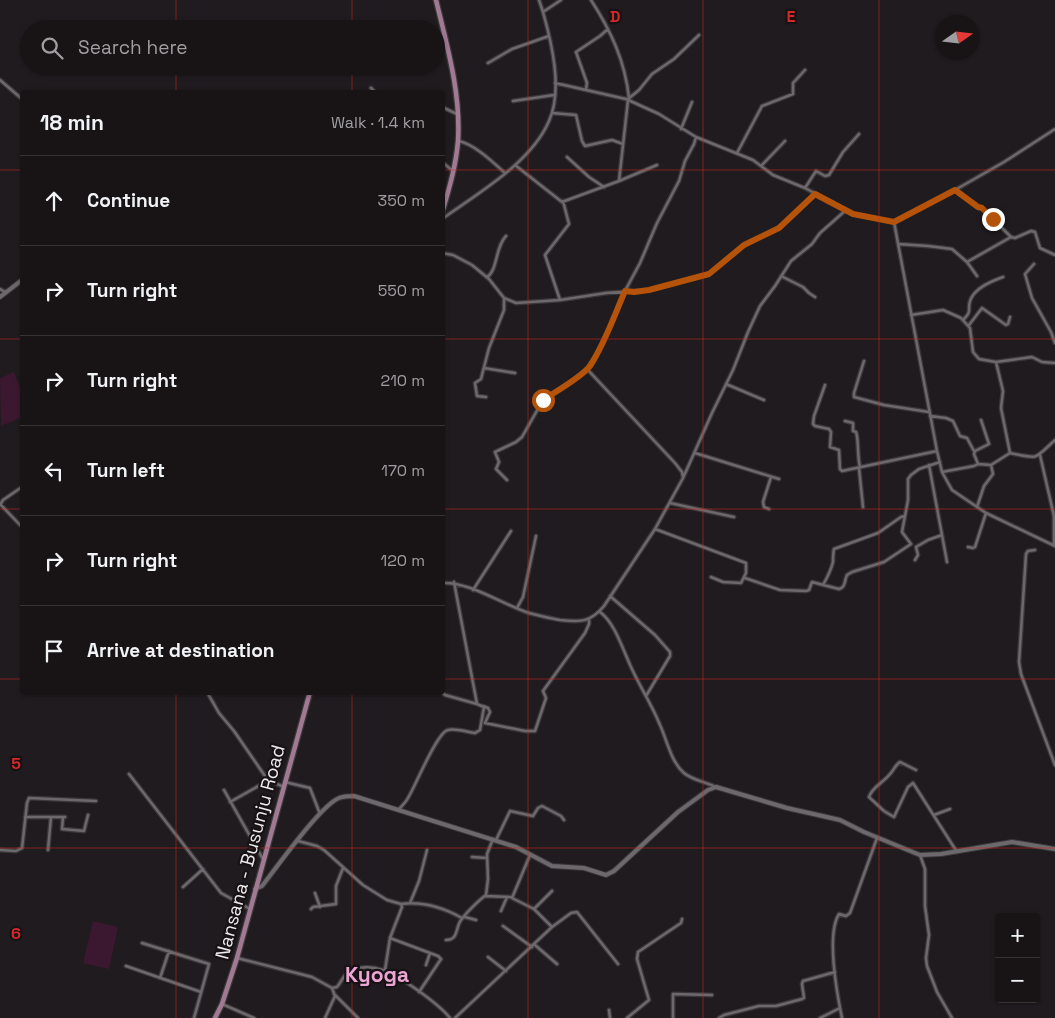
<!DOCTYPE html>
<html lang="en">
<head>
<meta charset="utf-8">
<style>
	:root { --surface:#181416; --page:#211d1f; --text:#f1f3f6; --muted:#9f9ea1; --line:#363335 }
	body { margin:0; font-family:"Space Grotesk",sans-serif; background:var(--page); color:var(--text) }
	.controls { position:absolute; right:15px; bottom:15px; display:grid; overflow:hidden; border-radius:5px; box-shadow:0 1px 4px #0004 }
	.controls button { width:45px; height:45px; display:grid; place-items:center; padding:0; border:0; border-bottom:1px solid var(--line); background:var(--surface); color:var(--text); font:25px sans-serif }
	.compass { position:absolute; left:935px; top:15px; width:45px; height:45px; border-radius:50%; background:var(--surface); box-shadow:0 1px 4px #0004; rotate:76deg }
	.stop { position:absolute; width:15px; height:15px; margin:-11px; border:4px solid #b45309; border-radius:50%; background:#fff }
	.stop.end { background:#b45309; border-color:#fff; box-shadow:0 1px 5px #0008 }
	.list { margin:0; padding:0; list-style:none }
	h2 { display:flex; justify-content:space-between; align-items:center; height:65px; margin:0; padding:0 20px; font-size:21px }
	h2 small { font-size:16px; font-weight:400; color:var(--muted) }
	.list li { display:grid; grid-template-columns:32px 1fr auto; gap:15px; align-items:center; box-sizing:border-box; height:90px; padding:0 20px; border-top:1px solid var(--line) }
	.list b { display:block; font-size:19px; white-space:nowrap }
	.list em { font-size:16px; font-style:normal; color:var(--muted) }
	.icon { flex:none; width:28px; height:28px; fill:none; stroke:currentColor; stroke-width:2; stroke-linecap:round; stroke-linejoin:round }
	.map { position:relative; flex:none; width:1055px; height:1018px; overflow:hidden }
	.search { position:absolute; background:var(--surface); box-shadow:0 1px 4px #0004; left:20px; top:20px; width:425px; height:55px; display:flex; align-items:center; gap:12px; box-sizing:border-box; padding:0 18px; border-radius:28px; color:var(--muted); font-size:19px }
	.panel { position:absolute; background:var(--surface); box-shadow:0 1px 4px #0004; left:20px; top:90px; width:425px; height:605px; border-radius:5px }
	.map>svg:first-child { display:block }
	.green { fill:#3b182f }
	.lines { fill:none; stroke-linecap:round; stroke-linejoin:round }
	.street-casing { stroke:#3b383a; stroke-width:5 }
	.secondary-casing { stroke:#3b383a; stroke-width:6 }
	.primary-casing { stroke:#3b383a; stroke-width:7 }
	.street { stroke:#6d686b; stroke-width:2.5 }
	.secondary { stroke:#6d686b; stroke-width:4 }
	.primary { stroke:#a27993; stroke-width:4.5 }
	.route { stroke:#b45309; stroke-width:6 }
	.grid { fill:none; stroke:#d62828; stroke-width:1; stroke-opacity:0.55 }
	.labels { text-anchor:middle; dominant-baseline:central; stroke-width:4.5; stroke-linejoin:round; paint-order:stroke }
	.street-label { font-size:19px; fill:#edeaec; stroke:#161215 }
	.quarter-label { font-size:21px; font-weight:bold; fill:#eca5d2; stroke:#161215 }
	.grid-label { font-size:16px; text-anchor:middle; font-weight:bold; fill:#d62828; stroke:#161215; stroke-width:4.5; stroke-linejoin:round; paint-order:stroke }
</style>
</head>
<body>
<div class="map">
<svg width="1055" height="1018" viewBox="0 0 1055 1018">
	<rect width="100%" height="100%" fill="#201b1e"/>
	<path class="green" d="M14 372 22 393V417L1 426 0 378Z
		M93 921 118 927 109 969 83 963Z"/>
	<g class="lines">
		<defs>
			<path id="street" d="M539 0 543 12
				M591 0C611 31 625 61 629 98
				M488 63 512 49 549 36
				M0 80 22 99
				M555 83 626 99 659 114 696 137 753 160 773 175 805 188 853 214 894 222 955 190 1004 162 1055 129
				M371 88 375 92
				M586 89 587 83 576 52 600 36 608 29
				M628 99 639 90 652 74 674 59 699 35
				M513 101 554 95
				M442 107 457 114
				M552 113 576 115 582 141 585 146 612 140 623 144
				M681 129 692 102
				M458 141C473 143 493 162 505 173
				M737 153 762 106 793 94V83L805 70
				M567 157 589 177 604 187
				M442 162 453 171
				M515 165 562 202 619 181 628 100
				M761 166 785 141
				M619 181 657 165
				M805 188 816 171 825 176 829 175 843 152 859 134
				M955 190 978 207 982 208 1011 237 1015 238 1031 231 1035 232 1040 248 1055 255
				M442 219C478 193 531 163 549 121 563 90 552 44 543 12L561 0
				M894 222 937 451 942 472 952 490 986 513 1055 546
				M898 244 928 246 952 249 967 262 1011 237
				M442 253 453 255 472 265 489 279 504 298 516 303 560 300 606 293 649 290 709 274 744 245 779 228 815 194
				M967 262 977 276
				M1034 264 1025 274 1032 298 1051 332 1055 343
				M781 276 803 287 809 293 815 297
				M487 277C498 270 495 247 506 236
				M0 289 5 292
				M560 300 545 255 569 224 563 201
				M911 315 943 310 961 318 970 328 973 352 979 359 996 362 1032 357 1042 362 1055 363
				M963 320C973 310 967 311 970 301 974 288 992 281 1003 277
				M969 325 982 308 1006 325 1008 324 1010 317
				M864 361 854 393V397L884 405 929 412
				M484 368 515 373
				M726 384 764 400
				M825 385 814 416 813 424 815 426 829 429 831 432 830 447 839 450 840 469 842 471 937 451
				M486 397 477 396 475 383 481 379 482 375 489 348 504 310V300
				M930 416 946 418 953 421 960 436 967 438 974 451
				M981 420 989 444 975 451 974 454 978 464 991 465
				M845 421 853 423V431L856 432C859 440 857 456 860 467
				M695 453 779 479
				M1010 453C1040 459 1033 460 1055 440
				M1040 455 1054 516V544
				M929 465 947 562
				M859 468 863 507
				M942 472 974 466 978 464
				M683 477 682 472 675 463 587 369 597 354 609 329 625 291 640 263 657 223 679 181 685 161 694 144 696 137
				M507 480 496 469 499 462 495 452 516 442 522 437 543 400 573 380 587 369
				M670 503 734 517
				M0 504 22 527
				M0 505 3 500 22 487
				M977 507 984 486 993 474 991 465 1010 453 1001 408 1003 391 996 362
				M769 509 764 507 763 502 771 477
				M655 529 746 563V573L741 583 723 582 711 577
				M968 547 973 548 975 547 986 513
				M1035 550 1028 551 1026 554 1019 662 1021 674 1055 765
				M915 560 918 555 916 547 928 540 942 535
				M745 578 780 590 806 591 809 590 812 582 839 589C846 587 844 581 847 575L852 572 884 562 911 544 902 532 908 500V479L911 475 919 469 940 462
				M442 583C468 581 504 605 529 613 539 616 550 618 560 620 580 622 590 623 604 606L655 529 683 478 712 413 733 370 748 332 760 306 775 286 791 261 812 244 820 233 846 210
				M823 585C827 578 831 570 833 562 833 557 833 553 834 549L878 533 901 517 905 516
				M473 590 511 531
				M610 596 655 635 670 652V656L646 696
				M517 608 523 597 536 536
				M600 612C615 623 623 650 631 667 640 687 652 705 660 725 667 740 671 762 684 773 692 780 706 782 716 787
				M207 692 219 713 234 731 265 776 270 781 284 787
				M442 692 445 695 477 704
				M483 706 488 708 490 712 485 723 525 731H535L546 698 543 691 585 633 589 624V620
				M916 770 900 762C895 765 894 770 890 774 884 782 872 787 869 797L884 811 894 817 908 787 913 783 957 852
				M129 774 221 893 250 909
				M285 782 310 788 320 814
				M224 790 264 861
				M230 802 269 780
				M398 810C402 806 406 802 408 798 415 787 437 732 448 730 455 728 467 732 475 733L480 730 484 707 477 704 454 582
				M934 815 950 809
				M25 817H65
				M63 817 62 829 84 831 88 815
				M496 840 510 811 533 816 538 808 542 806 561 816 564 820
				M298 841 317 846 324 850 363 885 387 900 401 904 402 907 390 938 385 970
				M0 850 16 851 22 848 27 803 29 798 96 801
				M48 850 51 817
				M920 855 925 869V906L929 935 926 958 927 966 937 992 952 1018
				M472 857 487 858
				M183 887 203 869
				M315 893 320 907
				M485 896 511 897
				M410 903 419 881 427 850
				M401 904C423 901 444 908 462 918
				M311 909 313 907 336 904V886L343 868
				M534 909 552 891
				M501 911 507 897
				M465 917 476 920
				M503 926 532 947
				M552 927 571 913 577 912 618 964
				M390 938 438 956 441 959 419 992
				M446 940C459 940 455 928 461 920 466 913 478 901 486 895L488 879 487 854 493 839
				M142 943 209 964 194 1018
				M535 945 557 964
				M488 957 506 971
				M237 958 312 977 332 988 337 987C342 981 344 973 352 970 362 966 374 967 383 970 400 976 439 1004 450 1018
				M426 965 430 953
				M126 966 201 992
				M160 978 169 951
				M334 994 358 1018
				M222 1004 254 1018
				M609 1010 610 1018
				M325 1018 335 996 332 988
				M455 1018 552 927 534 909 512 898 530 855
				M627 1018 649 1000 637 959 638 952 681 923 682 919
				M673 1018V994L712 995
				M719 1018 724 1015 759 1006H776L802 999 804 998 802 984 803 981 835 972
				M820 1018 840 1008
				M842 1018C837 994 826 934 839 914L846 916 850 913 877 838"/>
			<path id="secondary" d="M0 297 22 280
				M255 889 262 886C277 867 320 806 339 798 344 796 349 796 354 796L516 847 552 866 584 868 606 875 614 871 678 812 708 790 716 787 787 808 840 820 864 832 920 855 941 854 1012 842 1055 849"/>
			<path id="primary" d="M436 0C447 46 461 93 458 141 456 166 449 189 442 213
				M215 1018 222 1004 237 958 310 692"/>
		</defs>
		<use href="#street" class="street-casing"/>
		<use href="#secondary" class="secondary-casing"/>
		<use href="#primary" class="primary-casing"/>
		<use href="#street" class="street"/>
		<use href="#secondary" class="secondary"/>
		<use href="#primary" class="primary"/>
	</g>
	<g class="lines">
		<path class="route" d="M543 400C555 392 582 377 590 366 605 343 614 316 625 291L634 292 649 290 709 274 744 245 779 228 815 194 853 214 894 222 955 190 978 207 982 208 993 219"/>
	</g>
	<path class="grid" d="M176 0V29M352 0V29M528 0V1018M703 0V1018M879 0V1018M176 66V92M352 66V92M0 170H22M442 170H1055M0 339H22M442 339H1055M0 509H22M442 509H1055M0 679H22M442 679H1055M176 692V1018M352 692V1018M0 848H1055"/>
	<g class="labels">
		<g class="street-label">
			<text transform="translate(250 852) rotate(-75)">Nansana - Busunju Road</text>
		</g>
		<g class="quarter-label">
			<text x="377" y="974">Kyoga</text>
		</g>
	</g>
	<g class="grid-label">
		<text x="615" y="22">D</text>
		<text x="791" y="22">E</text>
		<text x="16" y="769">5</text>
		<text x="16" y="939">6</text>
	</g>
</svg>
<div class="controls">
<button>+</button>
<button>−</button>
</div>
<svg class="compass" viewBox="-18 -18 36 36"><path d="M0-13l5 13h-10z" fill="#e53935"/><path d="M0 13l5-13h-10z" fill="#9f9ea1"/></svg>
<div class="stop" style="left:543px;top:400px"></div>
<div class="stop end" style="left:993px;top:219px"></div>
<div class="search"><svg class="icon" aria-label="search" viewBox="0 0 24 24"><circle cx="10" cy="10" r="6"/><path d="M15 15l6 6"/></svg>Search here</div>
<section class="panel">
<h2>18 min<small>Walk · 1.4 km</small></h2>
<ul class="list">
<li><svg class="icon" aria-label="ahead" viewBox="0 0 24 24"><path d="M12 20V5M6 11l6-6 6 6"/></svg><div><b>Continue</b></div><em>350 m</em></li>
<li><svg class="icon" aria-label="right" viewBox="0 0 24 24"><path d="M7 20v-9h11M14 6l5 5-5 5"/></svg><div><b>Turn right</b></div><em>550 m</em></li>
<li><svg class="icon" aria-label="right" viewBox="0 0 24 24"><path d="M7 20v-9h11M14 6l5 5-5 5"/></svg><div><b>Turn right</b></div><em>210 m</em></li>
<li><svg class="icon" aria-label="left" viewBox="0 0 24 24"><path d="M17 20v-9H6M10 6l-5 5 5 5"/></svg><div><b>Turn left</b></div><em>170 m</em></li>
<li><svg class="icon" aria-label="right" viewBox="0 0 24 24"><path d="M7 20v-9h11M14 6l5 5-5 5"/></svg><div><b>Turn right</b></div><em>120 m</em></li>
<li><svg class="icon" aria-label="arrive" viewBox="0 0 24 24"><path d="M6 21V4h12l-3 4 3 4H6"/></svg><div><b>Arrive at destination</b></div></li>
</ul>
</section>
</div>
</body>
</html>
